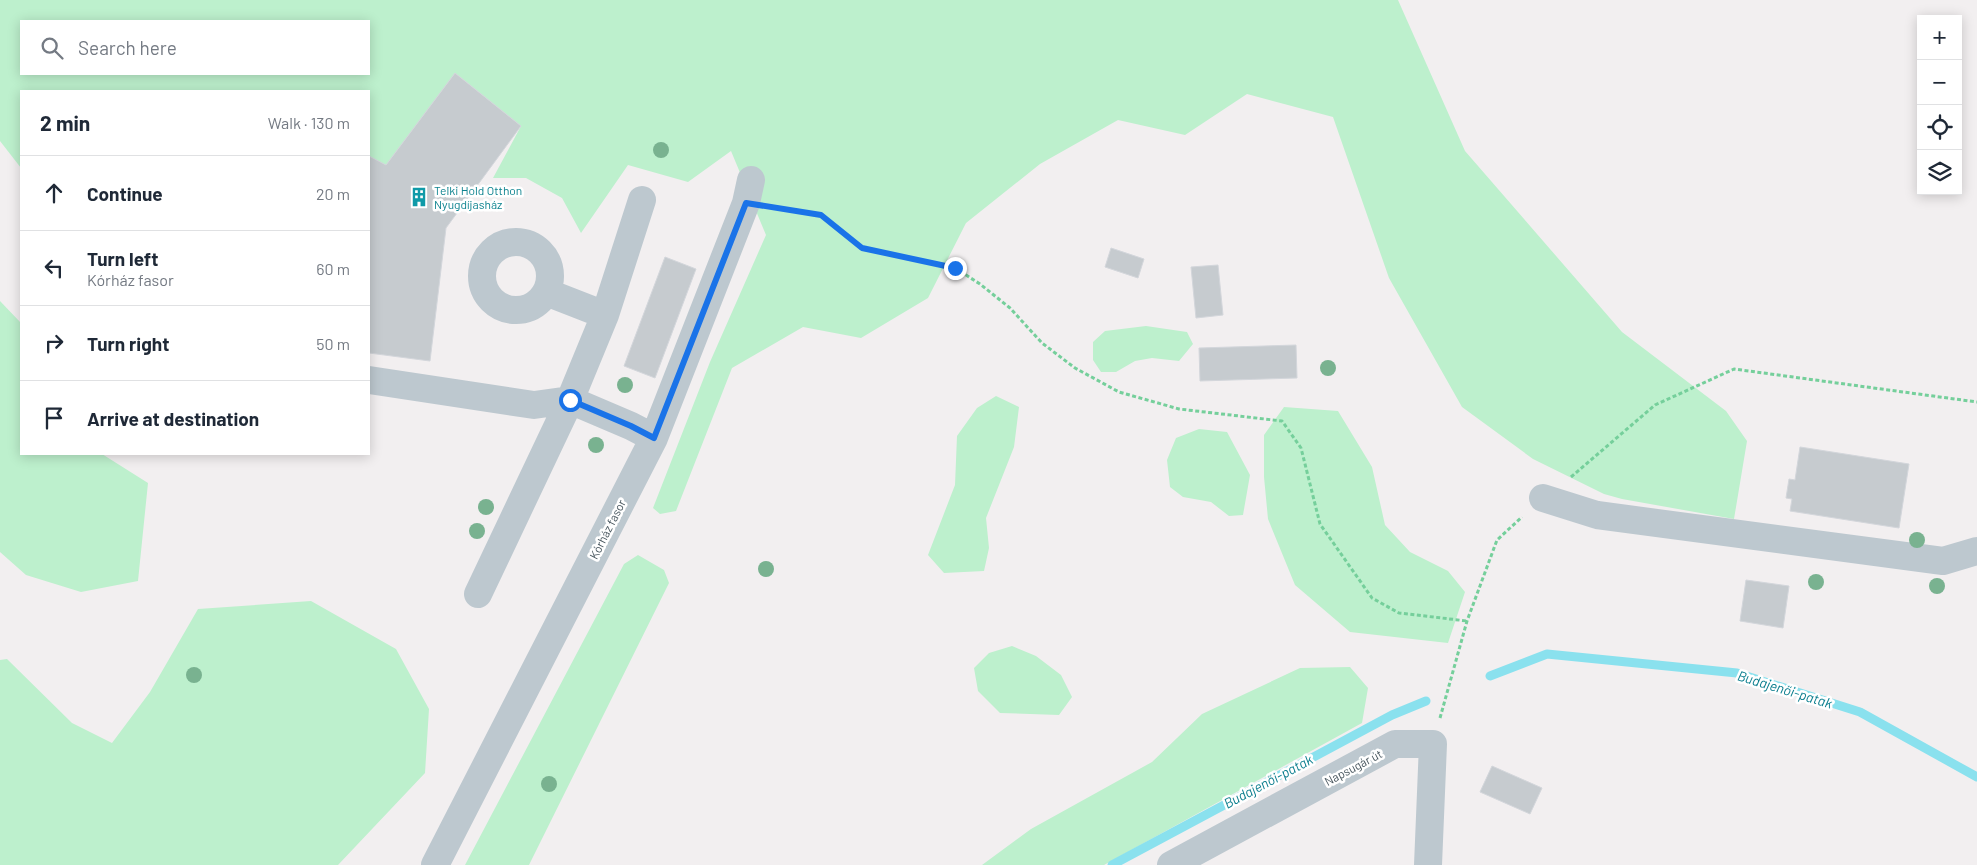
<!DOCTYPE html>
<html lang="en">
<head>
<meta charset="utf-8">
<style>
	:root { --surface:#fff; --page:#f2f2f3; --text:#1f2937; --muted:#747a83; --line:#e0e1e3 }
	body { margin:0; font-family:Barlow,sans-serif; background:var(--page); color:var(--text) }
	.controls { position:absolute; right:15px; top:15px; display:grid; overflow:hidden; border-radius:0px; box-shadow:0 2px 12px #0003 }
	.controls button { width:45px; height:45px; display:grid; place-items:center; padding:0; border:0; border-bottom:1px solid var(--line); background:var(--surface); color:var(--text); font:25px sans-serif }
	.stop { position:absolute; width:15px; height:15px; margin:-11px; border:4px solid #1a73e8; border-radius:50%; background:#fff }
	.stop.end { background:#1a73e8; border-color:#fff; box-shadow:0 1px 5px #0008 }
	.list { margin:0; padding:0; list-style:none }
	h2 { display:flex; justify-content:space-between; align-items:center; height:65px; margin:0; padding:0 20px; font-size:21px }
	h2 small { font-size:16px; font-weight:400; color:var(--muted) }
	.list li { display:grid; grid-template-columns:32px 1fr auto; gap:15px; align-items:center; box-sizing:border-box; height:75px; padding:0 20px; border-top:1px solid var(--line) }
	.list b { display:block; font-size:19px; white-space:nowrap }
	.list p { margin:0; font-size:16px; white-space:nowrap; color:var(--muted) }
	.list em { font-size:16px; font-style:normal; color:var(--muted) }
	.icon { flex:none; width:28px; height:28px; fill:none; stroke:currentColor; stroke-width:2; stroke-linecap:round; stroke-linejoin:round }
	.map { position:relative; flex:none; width:1977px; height:865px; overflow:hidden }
	.search { position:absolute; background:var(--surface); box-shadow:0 2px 12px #0003; left:20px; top:20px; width:350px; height:55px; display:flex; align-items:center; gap:12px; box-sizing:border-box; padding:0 18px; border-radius:0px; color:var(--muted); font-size:19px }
	.panel { position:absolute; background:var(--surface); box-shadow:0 2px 12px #0003; left:20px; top:90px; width:350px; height:365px; border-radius:0px }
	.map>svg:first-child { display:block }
	.green { fill:#bdf0cd; fill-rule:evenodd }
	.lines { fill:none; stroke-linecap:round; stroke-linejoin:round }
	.stream { stroke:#8ae1ee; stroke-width:9 }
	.building { fill:#c6cbcf; stroke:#d3d6db }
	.path { stroke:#75cf9b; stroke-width:3; stroke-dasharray:4 2.5; stroke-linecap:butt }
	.minor { stroke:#bdc8cf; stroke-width:28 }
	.tree { fill:#79b290 }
	.route { stroke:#1a73e8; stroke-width:6 }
	.labels { text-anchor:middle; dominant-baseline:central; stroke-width:5; stroke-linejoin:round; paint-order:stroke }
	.culture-label { font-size:12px; fill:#0d838f; stroke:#fff; text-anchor:start }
	.street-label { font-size:12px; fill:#47555d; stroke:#fff }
	.water-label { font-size:14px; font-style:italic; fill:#0b7e8e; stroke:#fff }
</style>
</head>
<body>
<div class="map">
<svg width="1977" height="865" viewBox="0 0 1977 865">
	<rect width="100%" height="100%" fill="#f2eff0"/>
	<path class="green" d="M0 0H1398L1465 151 1622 332 1726 411 1747 441 1734 519 1622 499 1604 494 1533 459 1462 407 1389 278 1333 117 1247 94 1185 135 1118 120 1040 164 966 223 928 298 861 338 803 327 732 368 676 511 660 514 653 508 710 362 766 235 731 151 688 182 628 165 581 233 562 198 526 178H493L521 126 455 73 386 165 369 157V91H21V168L0 141ZM21 21H369V74H21Z
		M0 301 21 323V454H102L148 483 138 581 81 592 26 575 0 552Z
		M1146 326 1187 332 1193 344 1179 361 1152 358 1135 361 1116 372H1101L1093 360V342L1105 331Z
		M996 396 1019 407 1014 447 986 518 989 548 984 571 944 573 928 555 955 485 957 436 977 408Z
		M1284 407 1338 411 1372 467 1385 525 1410 552 1448 571 1465 592 1448 643 1350 632 1295 585 1268 519 1264 477V435Z
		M1199 429 1227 432 1250 475 1243 515 1229 516 1211 502 1183 497 1170 487 1167 460 1176 438Z
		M638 555 664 570 669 583 529 865H465L624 564Z
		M311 601 396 649 429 709 425 773 338 865H0V660L7 659 72 723 112 743 150 692 198 609Z
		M1012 646 1036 656 1061 675 1072 697 1059 715 1000 713 978 691 974 668 989 653Z
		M1350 667 1368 688 1362 723 1104 865H982L1031 829 1152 762 1202 714 1300 668Z"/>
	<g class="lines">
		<path class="stream" d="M1490 676 1547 654 1737 673 1860 712 1977 777
			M1112 865 1392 715 1426 701"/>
	</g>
	<path class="building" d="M455 73 521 126 446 228 430 361 369 353V156L386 165Z
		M1111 248 1144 259 1138 278 1105 267Z
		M665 257 696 269 655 378 624 366Z
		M1218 265 1223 315 1196 318 1191 267Z
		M1296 345 1297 378 1200 381 1199 348Z
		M1800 447 1909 464 1899 528 1790 511 1792 499 1786 498 1789 479 1795 480Z
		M1746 580 1789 586 1783 628 1740 621Z
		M1492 766 1542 788 1530 814 1480 792Z"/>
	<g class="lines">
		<path class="path" d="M774 208 821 215 862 248 955 268 980 284 1010 308 1042 343 1075 368 1119 392 1179 409 1282 421 1301 448 1320 524 1372 598 1399 613 1467 621
			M1571 477 1655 405 1734 369 1977 402
			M1440 718 1467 621 1497 540 1522 517"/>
		<path class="minor" d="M482 276a34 34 0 1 1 68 0a34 34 0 1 1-68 0Z
			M546 292 605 315
			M369 380 534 405 570 400 631 426 654 438
			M1543 498 1597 515 1943 561 1977 551
			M478 594 570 400 605 315 642 200
			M435 865 654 438 746 203 751 180
			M1171 865 1395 744H1433L1428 865"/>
	</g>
	<g class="tree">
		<circle cx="661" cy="150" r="8"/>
		<circle cx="1328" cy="368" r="8"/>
		<circle cx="625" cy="385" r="8"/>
		<circle cx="596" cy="445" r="8"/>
		<circle cx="486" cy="507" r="8"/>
		<circle cx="477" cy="531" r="8"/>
		<circle cx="1917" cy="540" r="8"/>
		<circle cx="766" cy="569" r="8"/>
		<circle cx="1816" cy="582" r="8"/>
		<circle cx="1937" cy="586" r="8"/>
		<circle cx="194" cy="675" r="8"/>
		<circle cx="549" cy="784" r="8"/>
	</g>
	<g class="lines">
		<path class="route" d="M570 400 631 426 654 438 746 203 821 215 862 248 955 268"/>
	</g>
	<defs>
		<symbol id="building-bare" viewBox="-9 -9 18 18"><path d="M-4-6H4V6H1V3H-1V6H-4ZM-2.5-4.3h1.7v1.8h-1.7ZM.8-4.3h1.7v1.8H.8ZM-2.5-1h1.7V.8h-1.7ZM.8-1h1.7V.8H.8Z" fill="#0f9aa8" stroke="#fff" stroke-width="2.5" paint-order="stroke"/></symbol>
	</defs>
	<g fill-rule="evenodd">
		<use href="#building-bare" x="405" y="183" width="28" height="28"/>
	</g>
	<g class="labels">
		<g class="culture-label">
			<text x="434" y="190">Telki Hold Otthon<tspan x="434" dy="14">Nyugdíjasház</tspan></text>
		</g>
		<g class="street-label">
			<text transform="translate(607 529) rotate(-63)">Kórház fasor</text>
			<text transform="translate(1353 767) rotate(-28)">Napsugár út</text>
		</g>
		<g class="water-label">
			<text transform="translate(1785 689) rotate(17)">Budajenői-patak</text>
			<text transform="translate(1268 781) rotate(-28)">Budajenői-patak</text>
		</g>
	</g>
</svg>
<div class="controls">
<button>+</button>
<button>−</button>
<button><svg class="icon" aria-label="locate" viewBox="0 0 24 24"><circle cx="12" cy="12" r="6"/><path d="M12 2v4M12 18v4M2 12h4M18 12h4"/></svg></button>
<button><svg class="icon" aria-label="layers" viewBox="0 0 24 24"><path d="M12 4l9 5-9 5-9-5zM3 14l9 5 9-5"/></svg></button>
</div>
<div class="stop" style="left:570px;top:400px"></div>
<div class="stop end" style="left:955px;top:268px"></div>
<div class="search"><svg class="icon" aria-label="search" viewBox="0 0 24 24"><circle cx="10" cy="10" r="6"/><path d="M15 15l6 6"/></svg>Search here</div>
<section class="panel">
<h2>2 min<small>Walk · 130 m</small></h2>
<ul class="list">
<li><svg class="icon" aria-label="ahead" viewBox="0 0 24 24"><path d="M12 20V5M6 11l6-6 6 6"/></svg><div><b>Continue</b></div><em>20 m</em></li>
<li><svg class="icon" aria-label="left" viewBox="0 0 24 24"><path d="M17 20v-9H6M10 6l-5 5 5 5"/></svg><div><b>Turn left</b><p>Kórház fasor</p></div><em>60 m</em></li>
<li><svg class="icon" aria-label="right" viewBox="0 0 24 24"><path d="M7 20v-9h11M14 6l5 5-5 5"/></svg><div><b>Turn right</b></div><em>50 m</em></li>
<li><svg class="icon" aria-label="arrive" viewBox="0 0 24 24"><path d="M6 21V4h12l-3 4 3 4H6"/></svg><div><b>Arrive at destination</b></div></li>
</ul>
</section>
</div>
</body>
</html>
